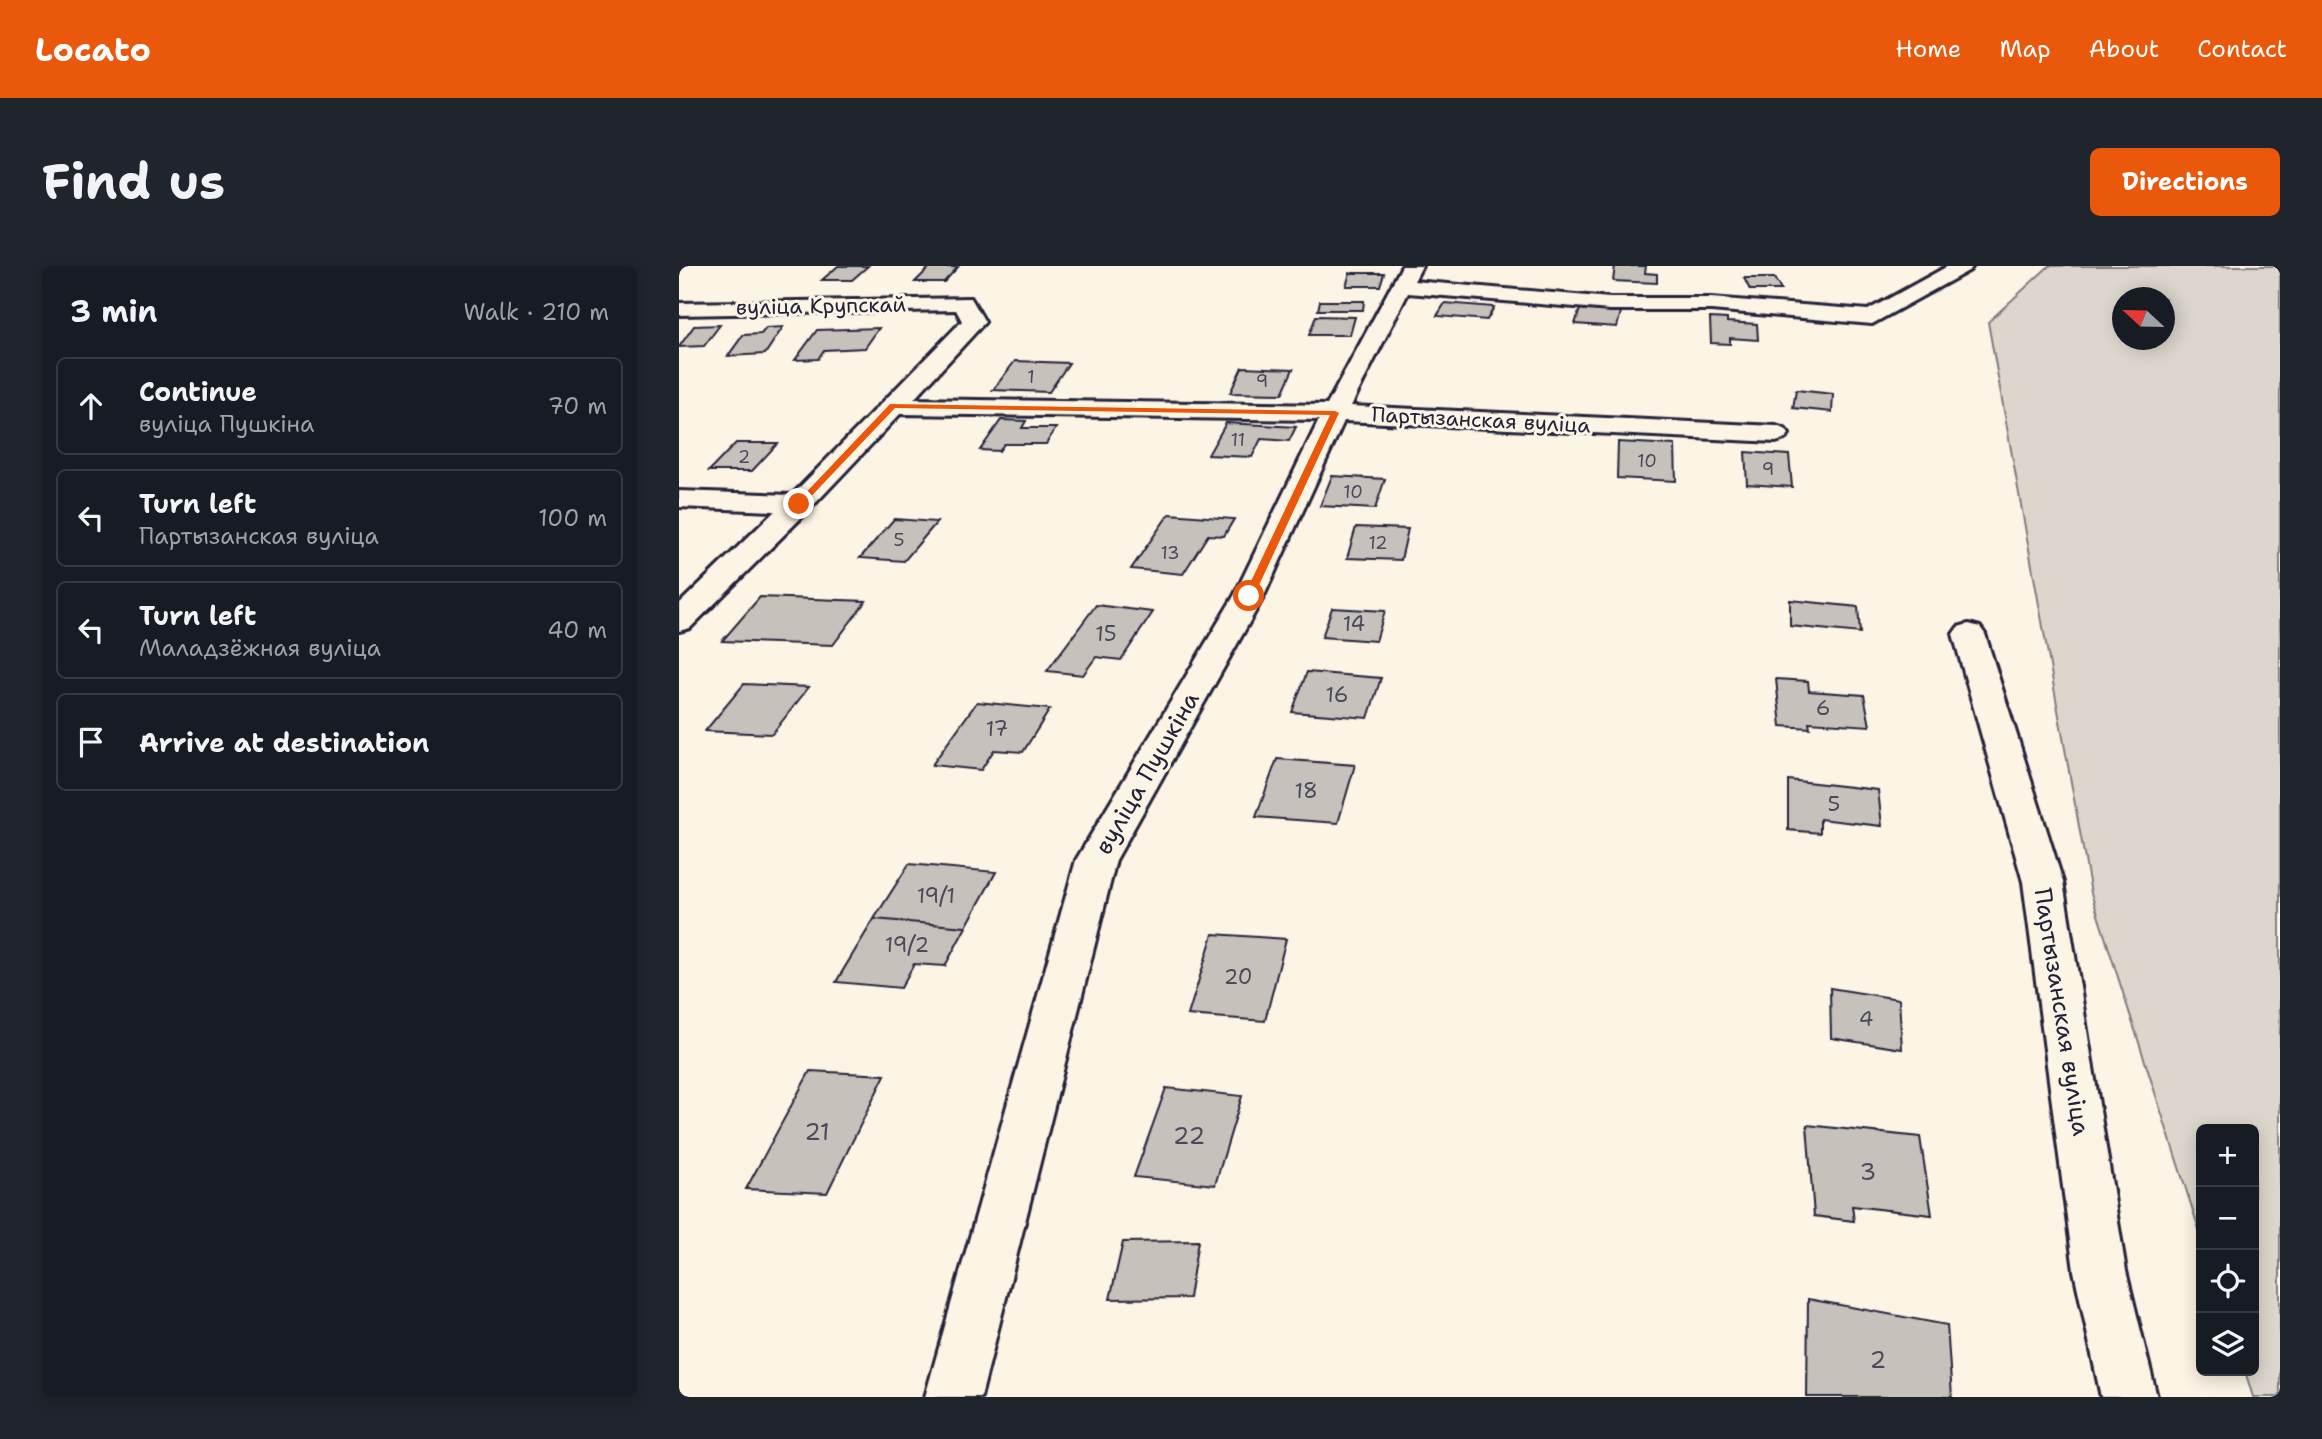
<!DOCTYPE html>
<html lang="en">
<head>
<meta charset="utf-8">
<style>
	:root { --surface:#171b24; --page:#20242c; --text:#f1f3f6; --muted:#9ea1a6; --line:#363941; --accent:#ea580c }
	body { margin:0; font-family:"Shantell Sans",sans-serif; background:var(--page); color:var(--text) }
	.controls { position:absolute; right:21px; bottom:21px; display:grid; overflow:hidden; border-radius:10px; box-shadow:0 4px 18px #0003 }
	.controls button { width:63px; height:63px; display:grid; place-items:center; padding:0; border:0; border-bottom:2px solid var(--line); background:var(--surface); color:var(--text); font:35px sans-serif }
	.compass { position:absolute; left:1433px; top:21px; width:63px; height:63px; border-radius:50%; background:var(--surface); box-shadow:0 4px 18px #0003; rotate:292deg }
	.stop { position:absolute; width:21px; height:21px; margin:-16px; border:5px solid #ea580c; border-radius:50%; background:#fff }
	.stop.end { background:#ea580c; border-color:#fff; box-shadow:0 2px 7px #0008 }
	.list { margin:0; padding:0; list-style:none }
	h2 { display:flex; justify-content:space-between; align-items:center; height:91px; margin:0; padding:0 28px; font-size:30px }
	h2 small { font-size:23px; font-weight:400; color:var(--muted) }
	.list li { display:grid; grid-template-columns:46px 1fr auto; gap:21px; align-items:center; box-sizing:border-box; height:98px; margin:0 14px 14px; padding:0 14px; border:2px solid var(--line); border-radius:10px }
	.list b { display:block; font-size:26px; white-space:nowrap }
	.list p { margin:0; font-size:23px; white-space:nowrap; color:var(--muted) }
	.list em { font-size:23px; font-style:normal; color:var(--muted) }
	.icon { flex:none; width:38px; height:38px; fill:none; stroke:currentColor; stroke-width:2; stroke-linecap:round; stroke-linejoin:round }
	.map { position:relative; flex:none; width:1601px; height:1131px; overflow:hidden; border-radius:10px }
	header { display:flex; align-items:center; gap:42px; box-sizing:border-box; height:98px; padding:0 35px; background:var(--accent); color:#fff }
	header strong { font-size:33px }
	nav { display:flex; gap:38px; margin-inline-start:auto; font-size:24px }
	.intro { display:flex; align-items:center; justify-content:space-between; box-sizing:border-box; height:168px; padding:0 42px }
	h1 { margin:0; font-size:49px }
	.button { padding:18px 32px; border-radius:10px; background:var(--accent); color:#fff; font-size:24px; font-weight:700 }
	main { display:flex; gap:42px; padding:0 42px }
	aside { flex:1; background:var(--surface); border-radius:10px; box-shadow:0 4px 18px #0003 }
	.map>svg:first-child { display:block }
	.green { fill:#dcd6cc; stroke:#7f7c84; stroke-width:2; fill-rule:evenodd }
	.building { fill:#c6c1bb; stroke:#22223b; stroke-width:2 }
	.lines { fill:none; stroke-linecap:round; stroke-linejoin:round }
	.minor-casing { stroke:#22223b; stroke-width:6 }
	.minor { fill:#fcf5e5; fill-rule:evenodd }
	.route { fill:#ea580c }
	.labels { text-anchor:middle; dominant-baseline:central; stroke-width:6; stroke-linejoin:round; paint-order:stroke }
	.far-number-label { font-size:18px; fill:#4b4a5b }
	.far-street-label { font-size:21px; fill:#22223b; stroke:#fcf5e5 }
	.number-label { font-size:21px; fill:#4b4a5b }
	.street-label { font-size:24px; fill:#22223b; stroke:#fcf5e5 }
	.near-number-label { font-size:24px; fill:#4b4a5b }
</style>
</head>
<body>
<header>
<strong>Locato</strong>
<nav><a>Home</a><a>Map</a><a>About</a><a>Contact</a></nav>
</header>
<div class="intro"><h1>Find us</h1><a class="button">Directions</a></div>
<main>
<aside>
<h2>3 min<small>Walk · 210 m</small></h2>
<ul class="list">
<li><svg class="icon" aria-label="ahead" viewBox="0 0 24 24"><path d="M12 20V5M6 11l6-6 6 6"/></svg><div><b>Continue</b><p>вуліца Пушкіна</p></div><em>70 m</em></li>
<li><svg class="icon" aria-label="left" viewBox="0 0 24 24"><path d="M17 20v-9H6M10 6l-5 5 5 5"/></svg><div><b>Turn left</b><p>Партызанская вуліца</p></div><em>100 m</em></li>
<li><svg class="icon" aria-label="left" viewBox="0 0 24 24"><path d="M17 20v-9H6M10 6l-5 5 5 5"/></svg><div><b>Turn left</b><p>Маладзёжная вуліца</p></div><em>40 m</em></li>
<li><svg class="icon" aria-label="arrive" viewBox="0 0 24 24"><path d="M6 21V4h12l-3 4 3 4H6"/></svg><div><b>Arrive at destination</b></div></li>
</ul>
</aside>
<div class="map">
<svg width="1601" height="1131" viewBox="0 0 1601 1131">
	<rect width="100%" height="100%" fill="#fcf5e5"/>
	<filter id="ink" filterUnits="userSpaceOnUse"><feTurbulence type="fractalNoise" baseFrequency=".0143" numOctaves="2"/><feDisplacementMap in="SourceGraphic" scale="14" xChannelSelector="R" yChannelSelector="G"/><feConvolveMatrix kernelMatrix="1 2 1 2 8 2 1 2 1" color-interpolation-filters="sRGB"/></filter>
	<g filter="url(#ink)">
		<path class="green" d="M1370 0H1601V1131H1574L1566 1105H1575V863H1522V970L1412 627 1309 56ZM1444 32H1486V74H1444Z"/>
		<path class="building" d="M159 0H189L173 14H143Z
			M936 0H967L966 7 978 8V17L934 15Z
			M251 1H279L265 16H236Z
			M671 7H705L701 20H667Z
			M1065 12H1095L1102 24H1071Z
			M641 35H685L684 44H639Z
			M766 37 815 41 808 54 758 50Z
			M901 43 942 46 938 61 896 58Z
			M637 50 676 51 671 69H630Z
			M1031 52 1048 53V56L1078 58 1079 74 1051 72V78L1032 77Z
			M41 59 25 80 0 81 15 60Z
			M104 61 86 88 49 90 64 69 82 68 87 62Z
			M200 62 186 82 145 84 139 93 116 94 138 64Z
			M336 95 390 97 370 126 314 124Z
			M563 101 614 103 603 128 551 127Z
			M1117 124 1154 128 1153 146 1114 142Z
			M322 154 347 155 343 162H377L367 178H325L320 185 301 184Z
			M547 157 617 161 610 175 582 173 573 191 529 189Z
			M939 176 996 179 997 215 938 212Z
			M57 177H99L73 205H30Z
			M1066 186 1110 189 1113 221 1068 218Z
			M653 210 706 213 696 243 641 240Z
			M490 248 555 253 545 270 529 269 504 308 452 303Z
			M215 253 258 256 225 295 181 292Z
			M677 261 729 263 722 294 668 292Z
			M81 331 187 335 154 379 43 375Z
			M1111 334 1179 341 1181 367 1111 360Z
			M417 339 474 346 442 394 417 391 404 409 368 405Z
			M653 342 706 345 697 375 643 371Z
			M628 406 702 412 689 452 613 446Z
			M1097 413 1129 415 1130 425 1185 429 1191 460 1130 456 1131 462 1102 460Z
			M65 418 130 421 93 468 26 465Z
			M298 436 371 443 344 486 315 484 302 504 253 499Z
			M598 493 676 499 659 557 577 551Z
			M1109 514 1199 524 1203 560 1141 553V567L1109 564Z
			M230 598 317 606 287 661 195 653Z
			M195 653 287 661 266 700 235 698 222 722 157 716Z
			M534 668 607 673 586 755 509 749Z
			M1151 722 1220 733 1223 783 1152 772Z
			M131 805 206 809 148 927 67 923Z
			M487 822 563 830 536 919 455 911Z
			M1128 859 1241 871 1253 949 1173 940 1175 955 1135 950Z
			M519 975 510 1032 431 1033 444 976Z
			M1129 1033 1268 1059 1273 1131H1128Z"/>
		<g class="lines">
			<defs>
				<path id="minor" d="M723 0H743L735 15 931 32H1032L1189 44 1269 0H1294L1291 4 1193 58 1032 44H931L729 27 672 140 1097 160 1106 163 1110 168 1106 173 1097 176 665 155 585 330 437 594 302 1131H246L397 594 555 330 640 154 221 148 130 244 11 362 0 365V338L96 245 0 241V225L113 229 283 55 277 44 0 49V37L292 32 306 56 235 133 648 139Z
					M1290 358 1301 361 1306 368 1384 616 1447 1005 1478 1131H1422L1395 1005 1344 616 1274 368 1279 361Z"/>
			</defs>
			<use href="#minor" class="minor-casing"/>
			<use href="#minor" class="minor"/>
		</g>
	</g>
	<path class="route" d="M211 138 656 145 660 147 575 330 570 333 565 330 651 149 216 142 123 240H117V237Z"/>
	<g class="labels">
		<g class="far-number-label">
			<text x="352" y="111">1</text>
			<text x="583" y="115">9</text>
			<text x="559" y="174">11</text>
			<text x="65" y="191">2</text>
			<text x="968" y="195">10</text>
			<text x="1089" y="203">9</text>
			<text x="674" y="226">10</text>
			<text x="220" y="274">5</text>
			<text x="699" y="277">12</text>
			<text x="491" y="287">13</text>
		</g>
		<g class="far-street-label">
			<text transform="translate(142 40) rotate(-1)">вуліца Крупскай</text>
			<text transform="translate(802 154) rotate(3)">Партызанская вуліца</text>
		</g>
		<g class="number-label">
			<text x="675" y="358">14</text>
			<text x="427" y="368">15</text>
			<text x="658" y="429">16</text>
			<text x="1144" y="442">6</text>
			<text x="318" y="463">17</text>
			<text x="627" y="525">18</text>
			<text x="1155" y="538">5</text>
			<text x="257" y="630">19/1</text>
			<text x="228" y="679">19/2</text>
			<text x="559" y="711">20</text>
			<text x="1187" y="753">4</text>
		</g>
		<g class="street-label">
			<text transform="translate(468 507) rotate(-60)">вуліца Пушкіна</text>
			<text transform="translate(1383 746) rotate(81)">Партызанская вуліца</text>
		</g>
		<g class="near-number-label">
			<text x="138" y="866">21</text>
			<text x="510" y="870">22</text>
			<text x="1189" y="906">3</text>
			<text x="1199" y="1094">2</text>
		</g>
	</g>
</svg>
<div class="controls">
<button>+</button>
<button>−</button>
<button><svg class="icon" aria-label="locate" viewBox="0 0 24 24"><circle cx="12" cy="12" r="6"/><path d="M12 2v4M12 18v4M2 12h4M18 12h4"/></svg></button>
<button><svg class="icon" aria-label="layers" viewBox="0 0 24 24"><path d="M12 4l9 5-9 5-9-5zM3 14l9 5 9-5"/></svg></button>
</div>
<svg class="compass" viewBox="-18 -18 36 36"><path d="M0-13l5 13h-10z" fill="#e53935"/><path d="M0 13l5-13h-10z" fill="#9ea1a6"/></svg>
<div class="stop" style="left:570px;top:330px"></div>
<div class="stop end" style="left:120px;top:238px"></div>
</div>
</main>
</body>
</html>
